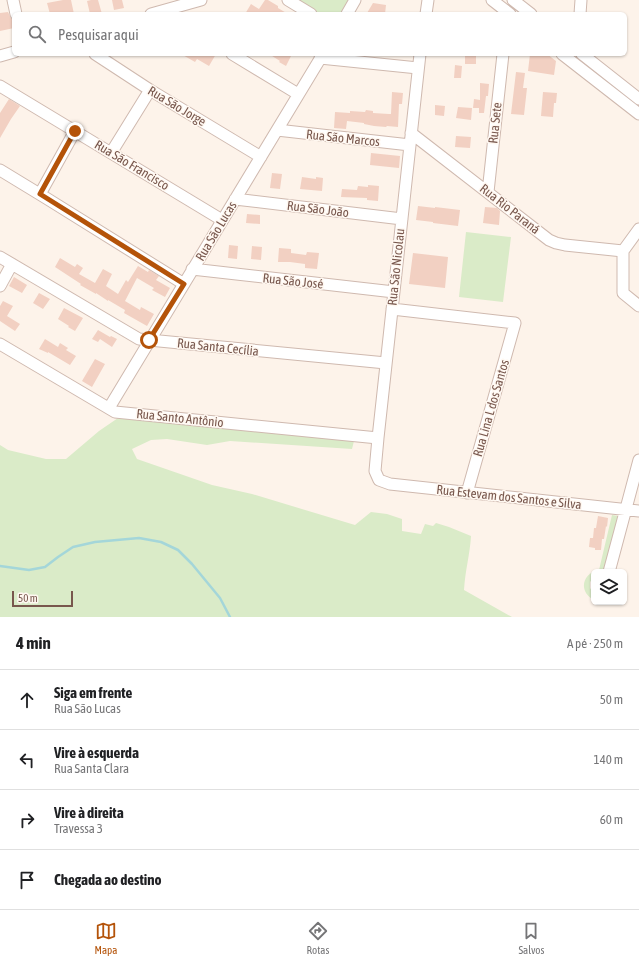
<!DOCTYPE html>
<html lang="pt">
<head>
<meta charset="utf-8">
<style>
	:root { --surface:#fff; --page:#f6f6f6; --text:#202124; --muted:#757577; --line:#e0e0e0; --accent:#b45309 }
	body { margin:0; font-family:"Asap Condensed",sans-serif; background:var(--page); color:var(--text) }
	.controls { position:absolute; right:12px; bottom:12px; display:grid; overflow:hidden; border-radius:6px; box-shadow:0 1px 3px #0004 }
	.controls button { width:36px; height:36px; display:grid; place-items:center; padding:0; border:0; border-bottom:1px solid var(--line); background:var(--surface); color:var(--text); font:20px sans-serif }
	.scale { position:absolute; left:12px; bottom:10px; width:61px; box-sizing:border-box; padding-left:4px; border:2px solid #78574d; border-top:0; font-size:11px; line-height:14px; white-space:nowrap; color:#78574d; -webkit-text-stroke:3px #fff8f1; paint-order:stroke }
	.stop { position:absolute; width:12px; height:12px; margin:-9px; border:3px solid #b45309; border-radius:50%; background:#fff }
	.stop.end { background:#b45309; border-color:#fff; box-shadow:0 1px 4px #0008 }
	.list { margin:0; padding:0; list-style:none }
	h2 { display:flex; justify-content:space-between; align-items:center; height:52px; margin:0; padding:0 16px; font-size:17px }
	h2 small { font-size:13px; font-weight:400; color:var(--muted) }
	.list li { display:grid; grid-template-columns:26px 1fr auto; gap:12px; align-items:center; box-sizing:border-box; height:60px; padding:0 16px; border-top:1px solid var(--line) }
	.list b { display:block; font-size:15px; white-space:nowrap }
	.list p { margin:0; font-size:13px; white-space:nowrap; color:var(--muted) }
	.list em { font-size:13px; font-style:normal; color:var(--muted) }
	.icon { flex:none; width:22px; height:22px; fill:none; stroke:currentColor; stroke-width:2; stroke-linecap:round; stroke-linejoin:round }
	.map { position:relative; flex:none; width:639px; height:617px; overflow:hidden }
	.search { position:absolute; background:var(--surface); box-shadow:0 1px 3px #0004; left:12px; right:12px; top:12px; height:44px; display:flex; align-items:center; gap:10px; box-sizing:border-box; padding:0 14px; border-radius:6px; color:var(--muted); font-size:15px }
	.sheet { height:292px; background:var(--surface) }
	nav { display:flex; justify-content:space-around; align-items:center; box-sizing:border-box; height:56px; border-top:1px solid var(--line); background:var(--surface); font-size:11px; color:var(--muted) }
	nav a { display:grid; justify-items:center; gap:2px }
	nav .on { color:var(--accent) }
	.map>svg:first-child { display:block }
	.green { fill:#daebc8 }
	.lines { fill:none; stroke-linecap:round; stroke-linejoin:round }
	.stream { stroke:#a4d6d9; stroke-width:2.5 }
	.building { fill:#f2d0c2 }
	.minor-casing { stroke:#cfb9af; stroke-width:13 }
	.minor { stroke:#fff; stroke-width:11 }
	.route { stroke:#b45309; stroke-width:5 }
	.labels { text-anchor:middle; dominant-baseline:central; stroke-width:3; stroke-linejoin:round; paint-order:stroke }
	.street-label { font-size:13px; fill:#78574d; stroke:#fff8f1 }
</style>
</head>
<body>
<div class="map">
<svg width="639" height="617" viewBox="0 0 639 617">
	<rect width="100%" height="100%" fill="#fdf3ea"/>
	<path class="green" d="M295 0H350L341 14H318Z
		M466 232 511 237 503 302 459 297Z
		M118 418 354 441 352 449 230 441 207 445 167 439 151 440 132 449 137 459 212 485 252 494 355 525 371 512 387 514 402 519V531L421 534 425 524 433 526 436 523 449 527 471 536C470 554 465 571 464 590L512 617H0V445L8 450 46 459H66L99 431Z
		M612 515 618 516 604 572H594V577L590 582V588L594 594V600C578 592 582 573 599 570Z"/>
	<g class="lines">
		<path class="stream" d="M0 566 29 570 45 567 58 557 73 547 95 542 139 538 161 542 178 550 192 564 220 598 230 617"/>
	</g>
	<path class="building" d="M63 0H71L74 14H50L47 3Z
		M91 0H98L102 14H90L87 1Z
		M112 0H122L124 8 114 10Z
		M265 0H268L278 6V8L288 14H245L251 4 259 9Z
		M373 3 386 5 385 14 367 13Z
		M8 12 11 18 13 20 14 28 0 31V13Z
		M181 54H216L209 66 197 59 195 62Z
		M269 54H292L286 66 279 62 280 61Z
		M530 54H547L556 61 554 75 528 71Z
		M465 55 476 56V64H465Z
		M455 65 462 66 461 78H454Z
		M516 72 525 73 523 88H527L524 115 511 114Z
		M480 83 489 84 488 96H486L484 113H479V108H473L474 99 480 100Z
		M392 92 403 93 402 104H399L398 127 387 126 386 127 374 126 364 124V123L347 121 346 129 334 128 335 112 350 113V111L365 112 366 110 373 111V113L389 114H391Z
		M543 92 557 93 556 103H554L553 117 541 116Z
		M9 99 20 106 11 119 0 138V113Z
		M435 105 445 106 444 116 435 115Z
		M458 107 472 108 471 120 456 118Z
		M456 136 471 137 470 148 455 147Z
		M371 153 400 156 399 168 370 165Z
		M272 173 282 174 280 189 270 188Z
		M302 177 316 179V177L323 178 322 191 300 189Z
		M368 185 379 186 378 201 367 200V198L341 197 342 189 357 190 358 186 368 187Z
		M418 206 435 208V207L460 210 458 226 433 223V222L416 220Z
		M485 207 497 208 500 211 499 225 483 223Z
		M247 214 260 215V224L246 223Z
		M229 245 238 246 237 259 228 258Z
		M252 246 262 247 261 260 251 259Z
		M279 248 291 249V253L306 255 307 252 319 253 317 269 305 268V264L290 262H278Z
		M413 253 448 257 445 288 409 284Z
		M60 258 75 267 77 264 83 268 79 274 95 283 103 269 112 274 106 286 118 294 126 280 128 282 138 266 148 272 149 270 159 276 156 280 170 288 165 297 152 290 154 288 137 278 125 301 140 310 141 307 154 314 147 326 124 313 125 310 108 300V301L96 293V294L80 285 81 284 55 267Z
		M14 277 27 285 22 293 9 286Z
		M39 293 50 299 43 309 33 303Z
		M3 301 13 306 7 316 20 324 15 331 0 321V306Z
		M64 308 83 318 75 331 68 327 69 326 58 319Z
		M98 330 110 337 111 336 117 339 112 347 100 339 98 342 92 339Z
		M45 339 58 347 60 343 68 348 66 350 76 356 70 365 48 352V353L39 349Z
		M95 359 105 364 92 387 82 381Z
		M598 516 608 518 607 527 606 526 604 539H602L601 550H595V548L589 547 590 538H593L594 528H596Z"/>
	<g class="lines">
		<defs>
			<path id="minor" d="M13 0 16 14
				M288 0 311 14
				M492 0 510 14
				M513 0 531 14
				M151 14 201 0
				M347 14 355 0
				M426 14 428 0
				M580 14 581 0
				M95 54 150 90 261 157
				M232 54 298 94
				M420 54 378 438 375 471 379 480 390 484 639 511
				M562 54 639 114
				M582 54 639 99
				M0 56 14 52
				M320 58 418 68
				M0 86 222 220
				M277 130 410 145
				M411 133 549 240 556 243 565 245 623 251
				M111 153 150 90
				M0 170 46 198 184 284
				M488 192 503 54
				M40 194 75 131
				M235 199 402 219
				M639 229 623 251V293L639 306
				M0 257 139 339 386 363
				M192 269 394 292
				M0 286 12 264
				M392 309 515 323 467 493
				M0 344 115 412 378 438
				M109 408 323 54
				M609 572 639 460"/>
		</defs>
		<use href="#minor" class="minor-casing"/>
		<use href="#minor" class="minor"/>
	</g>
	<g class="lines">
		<path class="route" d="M75 131 40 194 184 284 149 340"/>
	</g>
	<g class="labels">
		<g class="street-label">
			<text transform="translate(177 106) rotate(31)">Rua São Jorge</text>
			<text transform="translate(495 123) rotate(-84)">Rua Sete</text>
			<text transform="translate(343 138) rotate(6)">Rua São Marcos</text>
			<text transform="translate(132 165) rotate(31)">Rua São Francisco</text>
			<text transform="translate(318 209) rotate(7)">Rua São João</text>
			<text transform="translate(510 209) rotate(38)">Rua Rio Paraná</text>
			<text transform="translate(216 231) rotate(-59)">Rua São Lucas</text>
			<text transform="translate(396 267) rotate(-84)">Rua São Nicolau</text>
			<text transform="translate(293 281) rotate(6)">Rua São José</text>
			<text transform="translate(218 347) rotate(6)">Rua Santa Cecília</text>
			<text transform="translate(491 408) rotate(-74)">Rua Lina L dos Santos</text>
			<text transform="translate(180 418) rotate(6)">Rua Santo Antônio</text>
			<text transform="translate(509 497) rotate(6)">Rua Estevam dos Santos e Silva</text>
		</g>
	</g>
</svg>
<div class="controls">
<button><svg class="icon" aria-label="layers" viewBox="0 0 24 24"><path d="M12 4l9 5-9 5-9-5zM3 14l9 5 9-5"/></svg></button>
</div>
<div class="scale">50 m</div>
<div class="stop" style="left:149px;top:340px"></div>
<div class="stop end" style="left:75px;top:131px"></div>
<div class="search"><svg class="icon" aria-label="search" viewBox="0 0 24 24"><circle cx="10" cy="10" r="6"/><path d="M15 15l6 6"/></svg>Pesquisar aqui</div>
</div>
<section class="sheet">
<h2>4 min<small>A pé · 250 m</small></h2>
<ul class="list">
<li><svg class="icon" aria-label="ahead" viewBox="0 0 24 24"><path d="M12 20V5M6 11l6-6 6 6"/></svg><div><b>Siga em frente</b><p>Rua São Lucas</p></div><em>50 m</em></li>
<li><svg class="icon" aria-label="left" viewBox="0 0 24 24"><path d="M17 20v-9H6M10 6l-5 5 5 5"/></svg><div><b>Vire à esquerda</b><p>Rua Santa Clara</p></div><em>140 m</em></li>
<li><svg class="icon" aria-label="right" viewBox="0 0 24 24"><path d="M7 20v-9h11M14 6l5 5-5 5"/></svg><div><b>Vire à direita</b><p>Travessa 3</p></div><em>60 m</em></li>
<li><svg class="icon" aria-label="arrive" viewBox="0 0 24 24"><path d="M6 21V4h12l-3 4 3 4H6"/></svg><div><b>Chegada ao destino</b></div></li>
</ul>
</section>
<nav>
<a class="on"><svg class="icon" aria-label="map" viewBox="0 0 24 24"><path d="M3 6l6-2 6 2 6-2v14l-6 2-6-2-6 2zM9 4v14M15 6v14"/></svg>Mapa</a>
<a><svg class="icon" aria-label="directions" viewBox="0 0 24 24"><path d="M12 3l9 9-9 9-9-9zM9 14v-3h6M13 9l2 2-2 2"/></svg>Rotas</a>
<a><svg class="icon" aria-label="saved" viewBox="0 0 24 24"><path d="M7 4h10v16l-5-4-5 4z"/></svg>Salvos</a>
</nav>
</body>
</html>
